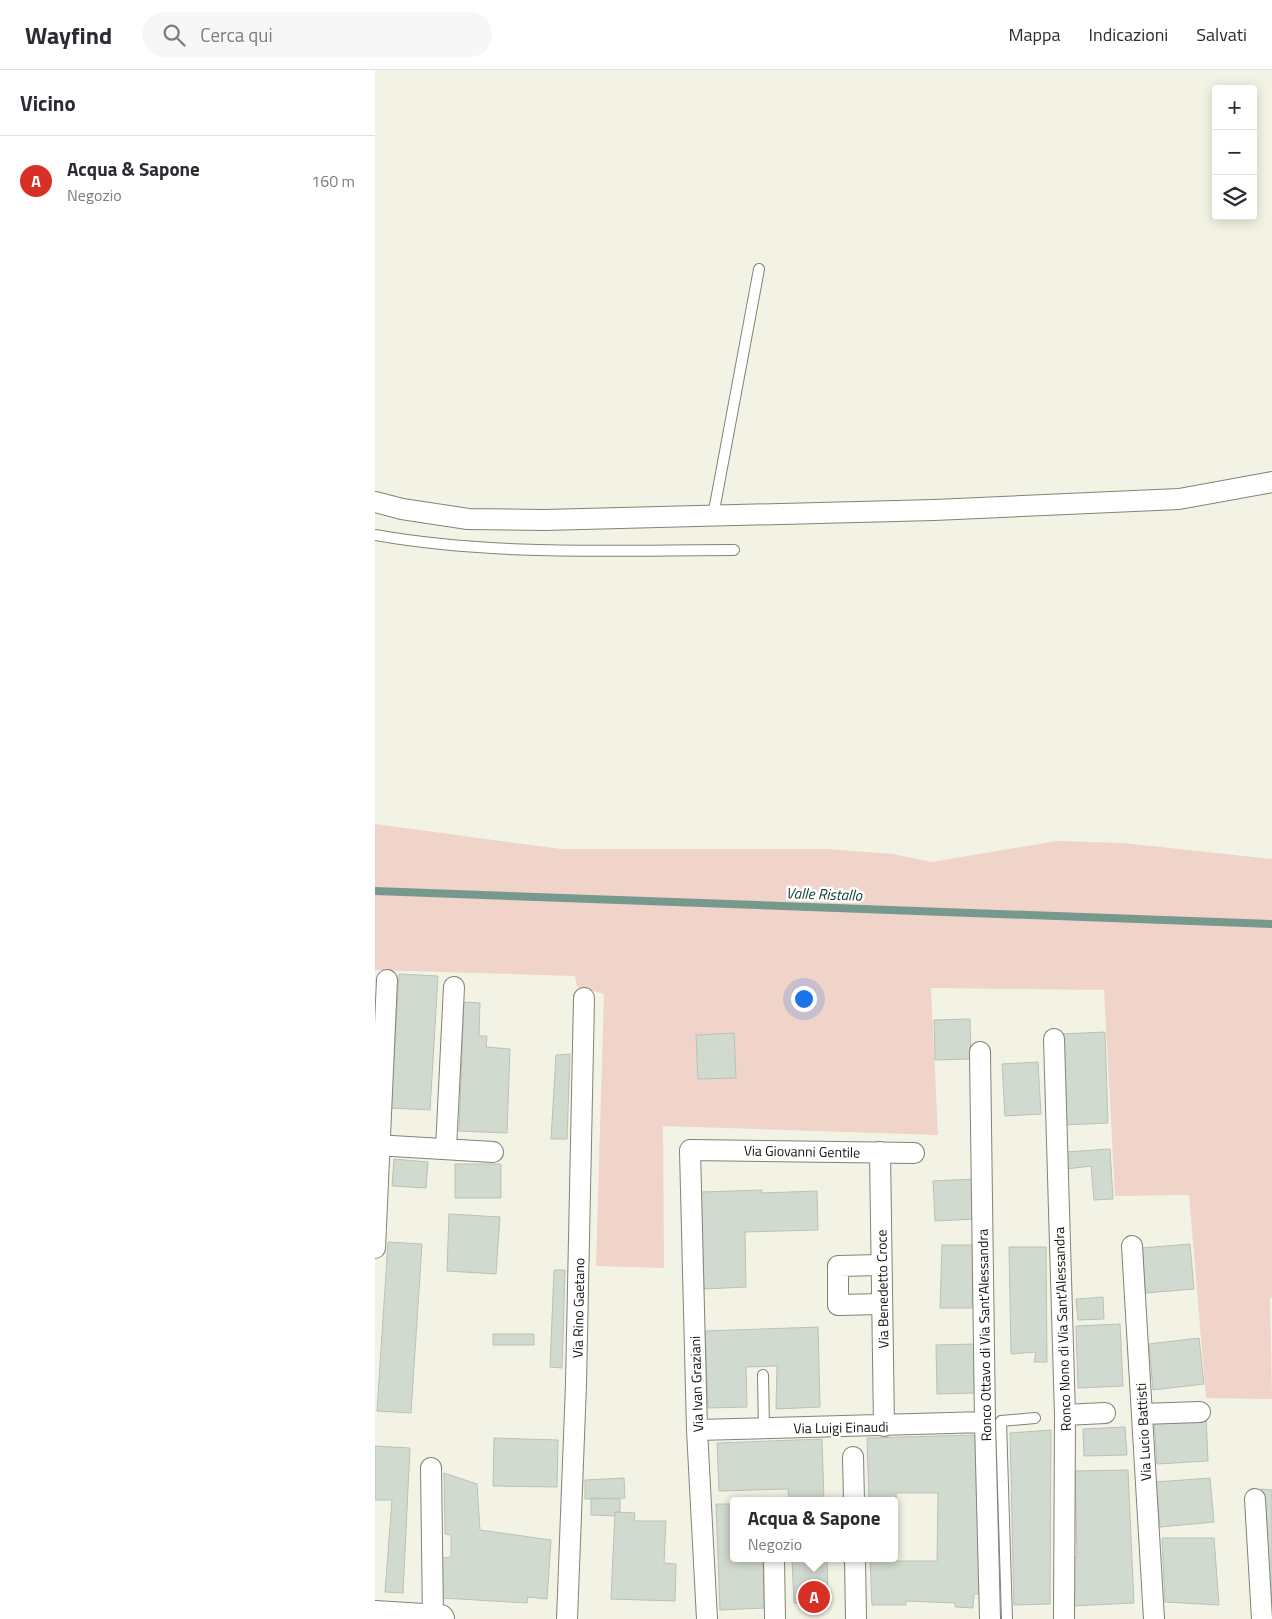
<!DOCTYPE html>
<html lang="it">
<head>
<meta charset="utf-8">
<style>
	:root { --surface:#fff; --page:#f7f7f7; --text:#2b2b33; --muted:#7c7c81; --line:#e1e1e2; --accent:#d93025 }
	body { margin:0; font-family:"Titillium Web",sans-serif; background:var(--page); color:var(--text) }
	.controls { position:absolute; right:15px; top:15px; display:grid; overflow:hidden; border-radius:5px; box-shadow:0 2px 12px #0003 }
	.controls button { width:45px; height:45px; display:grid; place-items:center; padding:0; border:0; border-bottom:1px solid var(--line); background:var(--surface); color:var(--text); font:25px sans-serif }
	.you { position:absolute; left:428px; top:928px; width:18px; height:18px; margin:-12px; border:4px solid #fff; border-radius:50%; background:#1a73e8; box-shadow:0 0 0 8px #1a73e833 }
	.badge { display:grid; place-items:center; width:32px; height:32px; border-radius:50%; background:var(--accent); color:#fff; font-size:16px; font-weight:700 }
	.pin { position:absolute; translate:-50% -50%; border:2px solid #fff; box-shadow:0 1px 5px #0006 }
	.popup { position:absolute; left:355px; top:1427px; width:168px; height:65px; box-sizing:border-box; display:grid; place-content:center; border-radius:5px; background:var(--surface); filter:drop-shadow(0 1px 4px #0005); font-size:16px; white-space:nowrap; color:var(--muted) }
	.popup b { font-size:19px; color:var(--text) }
	.popup::after { content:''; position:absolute; left:50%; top:100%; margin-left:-10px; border:10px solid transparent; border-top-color:var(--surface) }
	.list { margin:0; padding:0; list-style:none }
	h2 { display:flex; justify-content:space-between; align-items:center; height:65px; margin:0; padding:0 20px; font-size:21px }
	h2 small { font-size:16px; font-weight:400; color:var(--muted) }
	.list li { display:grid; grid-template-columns:32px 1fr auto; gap:15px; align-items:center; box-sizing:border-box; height:90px; padding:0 20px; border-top:1px solid var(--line) }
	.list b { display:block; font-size:19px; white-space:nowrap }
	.list p { margin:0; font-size:16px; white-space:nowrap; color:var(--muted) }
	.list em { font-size:16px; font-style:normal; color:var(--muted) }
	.icon { flex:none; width:28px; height:28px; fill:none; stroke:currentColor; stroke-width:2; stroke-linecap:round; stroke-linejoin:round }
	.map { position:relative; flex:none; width:897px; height:1549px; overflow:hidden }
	header { display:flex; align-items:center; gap:30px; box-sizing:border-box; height:70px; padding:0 25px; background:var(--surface); border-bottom:1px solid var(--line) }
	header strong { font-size:24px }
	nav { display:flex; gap:28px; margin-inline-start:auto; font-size:18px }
	.search { width:350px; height:45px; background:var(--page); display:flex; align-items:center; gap:12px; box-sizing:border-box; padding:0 18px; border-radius:28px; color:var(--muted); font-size:19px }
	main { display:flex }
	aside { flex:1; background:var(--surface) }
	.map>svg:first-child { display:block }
	.green { fill:#f0d3c9 }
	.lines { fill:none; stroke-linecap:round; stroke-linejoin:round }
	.stream { stroke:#76998d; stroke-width:8 }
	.building { fill:#d1dacf; stroke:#b9c2b7; fill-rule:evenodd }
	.lane-casing { stroke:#828275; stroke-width:12 }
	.street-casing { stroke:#828275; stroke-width:22 }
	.secondary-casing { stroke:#828275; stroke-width:30 }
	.lane { stroke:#fff; stroke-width:10 }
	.street { stroke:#fff; stroke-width:20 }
	.secondary { stroke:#fff; stroke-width:28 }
	.labels { text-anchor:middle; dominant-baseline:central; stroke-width:5; stroke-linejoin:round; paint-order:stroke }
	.street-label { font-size:14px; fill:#13130e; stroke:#fff }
	.water-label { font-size:15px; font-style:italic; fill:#0f3c32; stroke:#fff }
</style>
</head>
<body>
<header>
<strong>Wayfind</strong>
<div class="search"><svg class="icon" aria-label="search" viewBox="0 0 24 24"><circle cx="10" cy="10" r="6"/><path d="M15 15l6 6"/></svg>Cerca qui</div>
<nav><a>Mappa</a><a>Indicazioni</a><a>Salvati</a></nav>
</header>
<main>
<aside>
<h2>Vicino<small></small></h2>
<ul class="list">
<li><span class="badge">A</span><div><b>Acqua &amp; Sapone</b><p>Negozio</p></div><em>160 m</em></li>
</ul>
</aside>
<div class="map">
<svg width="897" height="1549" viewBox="0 0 897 1549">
	<rect width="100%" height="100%" fill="#f3f3e5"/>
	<path class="green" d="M0 754 186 779H451L518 784 557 792 682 771 748 773 897 789V1227L895 1228 897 1329 831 1328 814 1125 740 1126 729 920 556 918 563 1065 288 1056 289 1198 221 1196 229 924 202 917 200 906 0 900Z"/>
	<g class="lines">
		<path class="stream" d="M0 821 897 854"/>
	</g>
	<path class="building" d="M24 904 63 906 55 1040 16 1038Z
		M89 932 105 933 104 966H112L111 977 135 979 132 1063 84 1061Z
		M595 949 596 989 560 990 559 950Z
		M730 962 733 1053 689 1055 686 964Z
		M359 963 361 1008 323 1009 321 965Z
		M195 984 192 1069H176L181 985Z
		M663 992 666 1044 630 1046 627 994Z
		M735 1079 738 1129 719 1130 716 1096 691 1099 690 1082Z
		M19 1089 53 1092 51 1118 17 1116Z
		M80 1094H126V1128H80Z
		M599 1109 601 1149 560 1151 558 1111Z
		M387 1120 386 1123 442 1121 443 1160 370 1162 371 1217 329 1219 325 1122Z
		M74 1144 125 1147 121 1204 72 1201Z
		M13 1172 47 1174 36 1343 2 1341Z
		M815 1174 819 1219 771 1223 767 1178Z
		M567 1175H598L597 1238H565Z
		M634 1177H671L672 1292H659L661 1282 636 1284Z
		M179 1200H190L187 1298 175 1297Z
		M728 1227 729 1249 703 1250 701 1229Z
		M745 1254 748 1316 703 1318 701 1256Z
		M443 1257 445 1337 401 1339 402 1296 371 1297 372 1337 333 1338 330 1261Z
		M118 1264H159V1275H118Z
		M824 1268 829 1314 778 1320 774 1274Z
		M599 1274 600 1323 562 1324 561 1275Z
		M831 1346 833 1391 782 1394 779 1350Z
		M750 1357 752 1385 709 1386 708 1359Z
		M676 1360 675 1534 639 1535 635 1363Z
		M598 1365 604 1371 606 1524H599L598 1538 580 1537V1533L531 1531V1535H497L495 1488H519V1431H494L492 1368ZM521 1423H563L562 1491H522Z
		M119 1368 183 1370 182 1417 118 1416Z
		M447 1369 449 1431H414L413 1419 344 1421 342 1373Z
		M0 1376 35 1378 28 1523 10 1522 17 1430H0Z
		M753 1400 759 1533 696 1536 694 1489 702 1487 700 1401Z
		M69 1403 102 1414 105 1460 176 1470 172 1529 153 1527 152 1533 67 1528 66 1488 76 1487V1465L70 1464Z
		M249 1408 250 1428 210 1429V1410Z
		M835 1408 839 1452 785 1457 781 1412Z
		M886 1419 897 1420V1531H890Z
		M216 1428 245 1429V1442H240L239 1446 216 1445Z
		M341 1434H359V1488H388L389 1538 345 1540Z
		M240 1442 260 1443 259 1451H291L289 1493 301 1494 300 1531 236 1529Z
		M787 1468H839L844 1535 790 1532Z
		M417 1488H452L453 1532 419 1533Z"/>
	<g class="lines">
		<defs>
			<path id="lane" d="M338 446 384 199
				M0 465C118 486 239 480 359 480
				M388 1305 389 1358
				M632 1549 626 1351 660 1348"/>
			<path id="street" d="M0 432 27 439 93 449 169 450 559 440 804 429 897 412
				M679 969 690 1345 689 1549
				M605 982 610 1352 615 1549
				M0 1075 118 1082
				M71 1079 79 917
				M505 1082 509 1356
				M757 1176 779 1549
				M0 1178 12 910
				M506 1195 463 1196V1235L507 1234
				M767 1344 825 1342
				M690 1345 730 1343
				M322 1360 610 1352
				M478 1387 479 1431
				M56 1398 58 1548
				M880 1429 887 1549
				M399 1488 400 1549
				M480 1488 481 1549
				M192 1549 201 1314 209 928
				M332 1549 322 1360 315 1080 539 1083"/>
			<path id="secondary" d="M0 1545 65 1549"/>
		</defs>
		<use href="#lane" class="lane-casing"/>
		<use href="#street" class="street-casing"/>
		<use href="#secondary" class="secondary-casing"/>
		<use href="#lane" class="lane"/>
		<use href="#street" class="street"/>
		<use href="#secondary" class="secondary"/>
	</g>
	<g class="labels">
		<g class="street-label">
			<text transform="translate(427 1081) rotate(1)">Via Giovanni Gentile</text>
			<text transform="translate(507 1219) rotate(-91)">Via Benedetto Croce</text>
			<text transform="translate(203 1238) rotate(-89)">Via Rino Gaetano</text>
			<text transform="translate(687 1259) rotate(-92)">Ronco Nono di Via Sant'Alessandra</text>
			<text transform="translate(609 1265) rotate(-91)">Ronco Ottavo di Via Sant'Alessandra</text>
			<text transform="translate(321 1314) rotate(-92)">Via Ivan Graziani</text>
			<text transform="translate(466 1357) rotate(-1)">Via Luigi Einaudi</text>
			<text transform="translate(768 1362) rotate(-93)">Via Lucio Battisti</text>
		</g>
		<g class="water-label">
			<text transform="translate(449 824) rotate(2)">Valle Ristallo</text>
		</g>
	</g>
</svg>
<div class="controls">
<button>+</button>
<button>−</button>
<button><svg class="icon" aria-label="layers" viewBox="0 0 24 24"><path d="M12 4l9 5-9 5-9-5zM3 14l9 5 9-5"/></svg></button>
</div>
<div class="you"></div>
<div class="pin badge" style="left:439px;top:1527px">A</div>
<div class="popup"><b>Acqua &amp; Sapone</b>Negozio</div>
</div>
</main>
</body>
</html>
